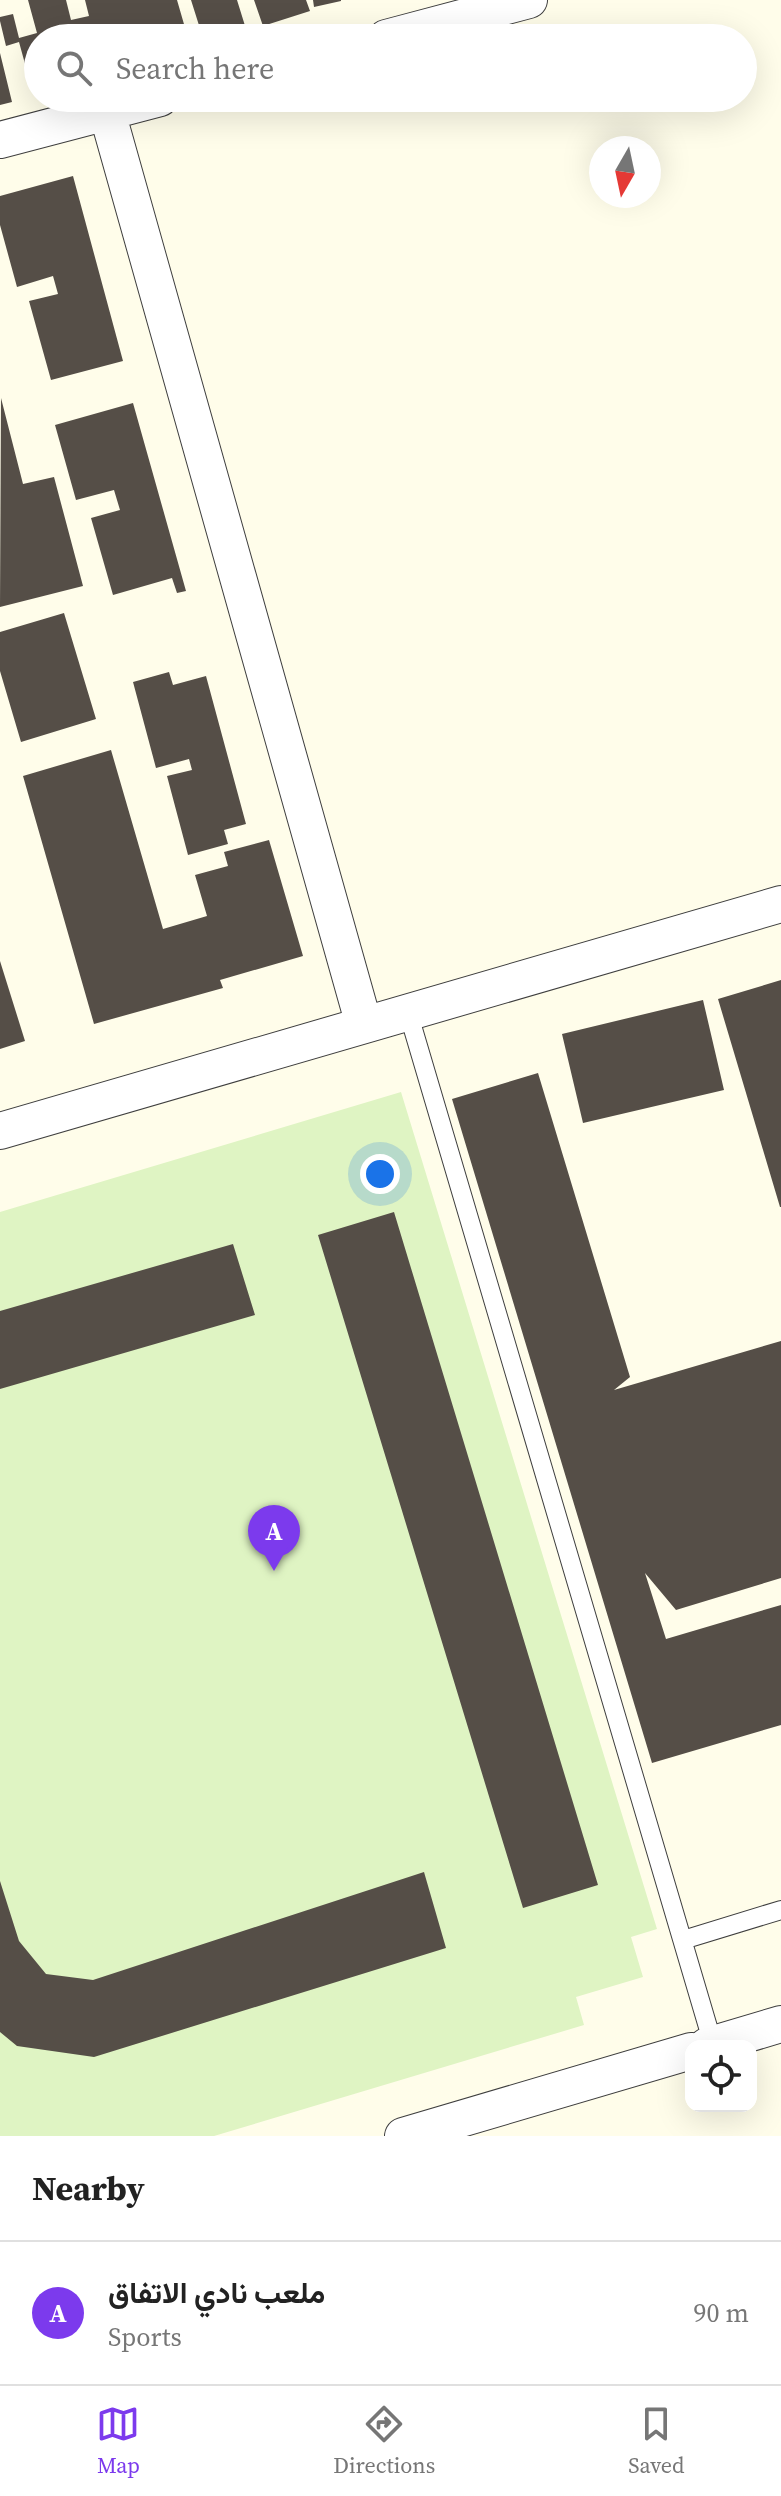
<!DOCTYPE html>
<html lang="en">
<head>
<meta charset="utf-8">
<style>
	:root { --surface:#fff; --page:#f6f6f6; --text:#222; --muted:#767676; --line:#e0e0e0; --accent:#7c3aed }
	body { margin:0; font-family:"Source Serif 4",Vazirmatn,serif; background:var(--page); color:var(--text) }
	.controls { position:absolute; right:24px; bottom:24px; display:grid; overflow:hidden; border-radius:16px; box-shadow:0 8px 32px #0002 }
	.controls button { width:72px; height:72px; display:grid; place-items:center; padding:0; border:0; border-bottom:2px solid var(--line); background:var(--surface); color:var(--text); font:40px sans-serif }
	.compass { position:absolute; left:589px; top:136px; width:72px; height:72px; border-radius:50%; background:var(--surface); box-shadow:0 8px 32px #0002; rotate:189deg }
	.you { position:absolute; left:380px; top:1174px; width:28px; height:28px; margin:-20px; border:6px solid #fff; border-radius:50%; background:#1a73e8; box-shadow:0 0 0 12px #1a73e833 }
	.badge { display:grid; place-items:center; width:52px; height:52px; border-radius:50%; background:var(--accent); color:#fff; font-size:26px; font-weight:700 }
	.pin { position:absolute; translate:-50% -66px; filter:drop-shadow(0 2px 4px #0008) }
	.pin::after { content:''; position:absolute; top:42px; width:28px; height:24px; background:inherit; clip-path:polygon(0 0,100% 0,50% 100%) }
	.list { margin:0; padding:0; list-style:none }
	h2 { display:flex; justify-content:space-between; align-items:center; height:104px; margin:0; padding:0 32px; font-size:34px }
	h2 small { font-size:26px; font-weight:400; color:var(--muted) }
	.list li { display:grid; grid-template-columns:52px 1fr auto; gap:24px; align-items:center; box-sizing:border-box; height:144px; padding:0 32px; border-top:2px solid var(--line) }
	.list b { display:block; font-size:30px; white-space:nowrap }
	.list p { margin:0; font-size:26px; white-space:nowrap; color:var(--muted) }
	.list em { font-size:26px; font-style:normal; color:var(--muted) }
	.icon { flex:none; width:44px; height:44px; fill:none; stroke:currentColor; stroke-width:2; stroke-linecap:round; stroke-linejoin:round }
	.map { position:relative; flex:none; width:781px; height:2136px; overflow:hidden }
	.search { position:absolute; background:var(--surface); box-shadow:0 8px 32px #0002; left:24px; right:24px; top:24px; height:88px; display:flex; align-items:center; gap:20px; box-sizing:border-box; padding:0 28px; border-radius:44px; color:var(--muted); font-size:30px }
	.sheet { height:248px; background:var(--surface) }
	nav { display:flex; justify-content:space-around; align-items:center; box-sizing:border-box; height:112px; border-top:2px solid var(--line); background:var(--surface); font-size:22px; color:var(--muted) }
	nav a { display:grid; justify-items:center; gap:4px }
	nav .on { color:var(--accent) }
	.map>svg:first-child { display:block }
	.pitch { fill:#dff4c3 }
	.building { fill:#554e47 }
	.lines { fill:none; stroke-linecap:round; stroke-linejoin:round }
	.lane-casing { stroke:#3f3f3f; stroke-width:20 }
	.street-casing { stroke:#3f3f3f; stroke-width:38 }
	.lane { stroke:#fff; stroke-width:18 }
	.street { stroke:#fff; stroke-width:36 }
</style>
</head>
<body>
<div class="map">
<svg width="781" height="2136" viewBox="0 0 781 2136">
	<rect width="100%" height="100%" fill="#fffdea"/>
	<path class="pitch" d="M401 1092 657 1929 631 1937 643 1977 576 1997 584 2025 214 2136H0V1212Z"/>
	<path class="building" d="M28 0H66L71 20 89 16 85 0H177L188 38H38V92L33 93 19 42 6 46 0 21V17L13 14 19 38 37 33Z
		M191 0H237L246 29 218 38H203Z
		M254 0H306L310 11 263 26Z
		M313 0H341V1L314 7Z
		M0 53 12 102 0 105Z
		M73 176 123 361 51 380 29 301 58 294 53 276 17 287 0 225V196Z
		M1 398 23 484 54 477 83 586 0 607Z
		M133 403 186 591 177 593 172 578 113 595 91 518 120 510 114 490 76 500 55 425Z
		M64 613 96 719 21 742 0 671V632Z
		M169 672 173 685 206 676 246 824 224 830 228 844 188 855 167 776 192 770 189 759 156 768 133 682Z
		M111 750 163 929 207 916 195 875 228 866 224 852 269 840 303 956 220 980 223 988 94 1024 23 776Z
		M0 961 25 1041 0 1049Z
		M781 980V1207H780L718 999Z
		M703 1000 724 1090 583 1123 562 1034Z
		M538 1073 630 1377 614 1390 781 1341V1578L676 1610 645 1573 666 1639 781 1605V1725L652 1763 452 1099Z
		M394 1212 598 1885 523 1908 318 1235Z
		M233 1244 255 1315 0 1389V1311Z
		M424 1872 446 1948 94 2057 17 2046 0 2032V1881L19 1941 46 1974 93 1980Z"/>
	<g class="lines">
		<defs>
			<path id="lane" d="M408 1012 713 2044
				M683 1940 781 1910"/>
			<path id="street" d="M386 38 529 0
				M107 112 364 1025
				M0 140 160 98
				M0 1131 781 904
				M707 2046 781 2024
				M403 2136 691 2051"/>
		</defs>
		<use href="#lane" class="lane-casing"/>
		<use href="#street" class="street-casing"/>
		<use href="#lane" class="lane"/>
		<use href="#street" class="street"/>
	</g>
</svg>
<div class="controls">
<button><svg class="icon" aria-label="locate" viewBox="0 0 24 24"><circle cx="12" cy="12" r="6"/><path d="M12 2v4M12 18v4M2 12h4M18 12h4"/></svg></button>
</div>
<svg class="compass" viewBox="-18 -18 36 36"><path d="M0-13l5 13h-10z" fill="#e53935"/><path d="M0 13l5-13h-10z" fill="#767676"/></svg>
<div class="you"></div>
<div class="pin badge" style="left:274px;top:1571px">A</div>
<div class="search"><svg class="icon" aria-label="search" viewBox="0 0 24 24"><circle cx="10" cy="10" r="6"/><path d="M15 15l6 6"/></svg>Search here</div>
</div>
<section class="sheet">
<h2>Nearby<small></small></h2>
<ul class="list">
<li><span class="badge">A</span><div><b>ملعب نادي الاتفاق</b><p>Sports</p></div><em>90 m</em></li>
</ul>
</section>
<nav>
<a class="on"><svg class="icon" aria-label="map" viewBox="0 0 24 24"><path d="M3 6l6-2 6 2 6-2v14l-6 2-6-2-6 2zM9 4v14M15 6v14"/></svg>Map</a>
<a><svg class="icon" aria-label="directions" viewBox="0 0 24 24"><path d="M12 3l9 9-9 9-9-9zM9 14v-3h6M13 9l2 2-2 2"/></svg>Directions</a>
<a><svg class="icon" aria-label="saved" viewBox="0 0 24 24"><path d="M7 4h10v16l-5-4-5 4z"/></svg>Saved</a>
</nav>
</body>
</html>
